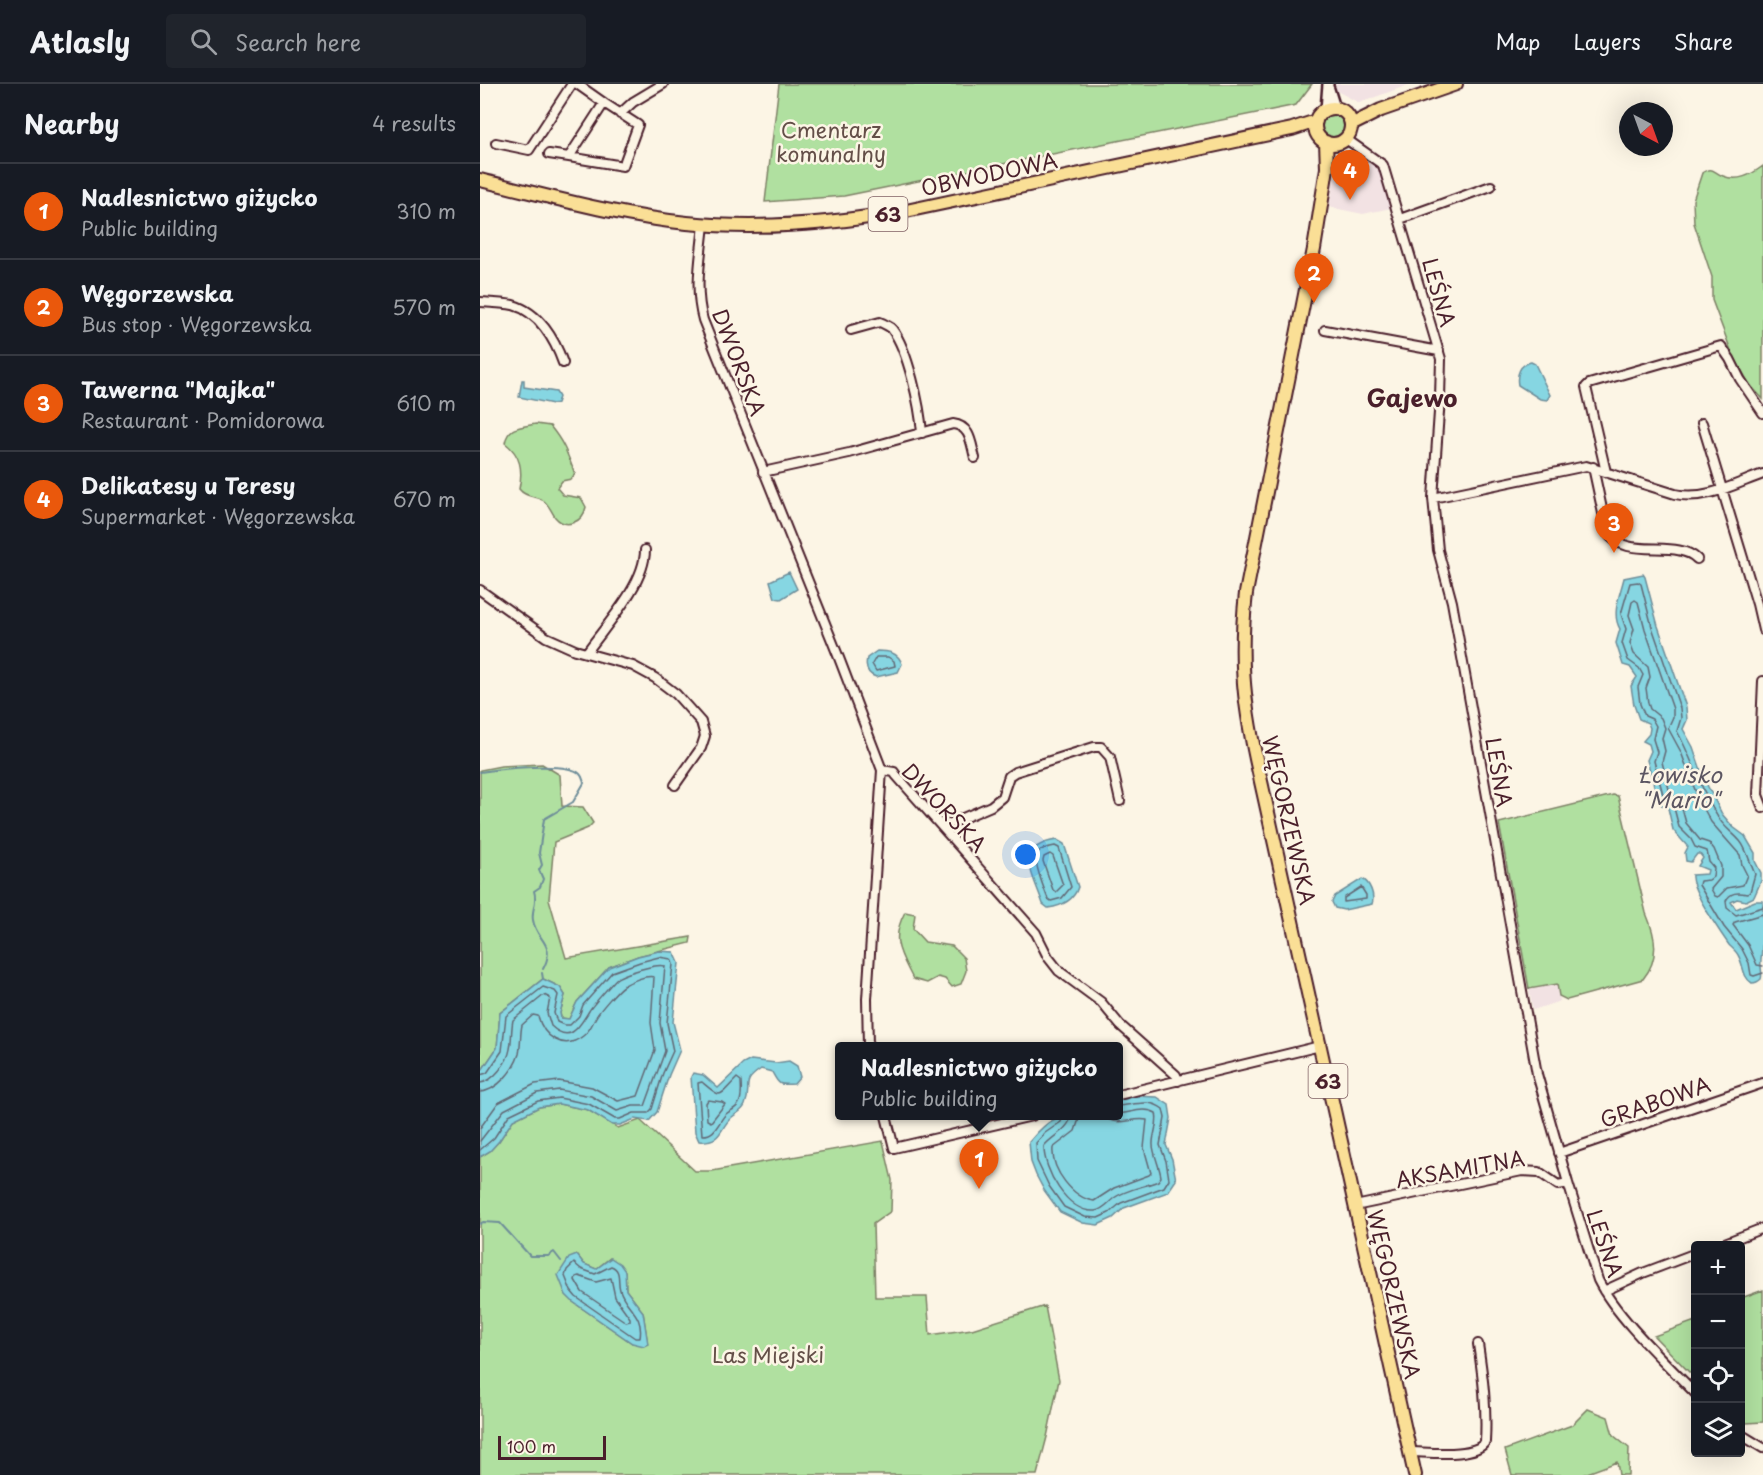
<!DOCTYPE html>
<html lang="en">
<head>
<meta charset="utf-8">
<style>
	:root { --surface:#171b24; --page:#20242c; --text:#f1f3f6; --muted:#9ea1a6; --line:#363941; --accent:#ea580c }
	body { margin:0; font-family:"Playpen Sans",sans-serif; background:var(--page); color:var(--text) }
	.controls { position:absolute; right:18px; bottom:18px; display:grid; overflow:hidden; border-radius:6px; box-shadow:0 6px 24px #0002 }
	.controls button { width:54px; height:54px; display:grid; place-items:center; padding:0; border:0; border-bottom:2px solid var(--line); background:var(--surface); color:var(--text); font:30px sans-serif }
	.compass { position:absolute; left:1139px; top:18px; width:54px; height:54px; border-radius:50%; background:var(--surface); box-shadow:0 6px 24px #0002; rotate:139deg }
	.scale { position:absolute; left:18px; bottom:15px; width:108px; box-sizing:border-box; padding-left:6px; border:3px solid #4a1f2b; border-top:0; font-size:16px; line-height:21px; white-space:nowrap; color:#4a1f2b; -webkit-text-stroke:4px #fcf5e5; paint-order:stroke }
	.you { position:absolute; left:546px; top:771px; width:21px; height:21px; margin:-15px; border:4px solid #fff; border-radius:50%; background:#1a73e8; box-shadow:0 0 0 9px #1a73e833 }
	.badge { display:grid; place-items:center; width:39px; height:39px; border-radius:50%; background:var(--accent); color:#fff; font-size:20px; font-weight:700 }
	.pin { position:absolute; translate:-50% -50px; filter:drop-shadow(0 2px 3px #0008) }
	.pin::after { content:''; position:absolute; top:32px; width:21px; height:18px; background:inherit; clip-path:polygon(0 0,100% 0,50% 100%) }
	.popup { position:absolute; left:355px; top:958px; width:288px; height:78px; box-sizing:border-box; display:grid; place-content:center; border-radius:6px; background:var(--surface); filter:drop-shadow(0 2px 4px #0005); font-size:20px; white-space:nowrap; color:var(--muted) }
	.popup b { font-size:22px; color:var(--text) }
	.popup::after { content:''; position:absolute; left:50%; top:100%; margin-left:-12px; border:12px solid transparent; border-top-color:var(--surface) }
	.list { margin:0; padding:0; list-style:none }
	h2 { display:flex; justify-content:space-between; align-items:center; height:78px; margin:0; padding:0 24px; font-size:26px }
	h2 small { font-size:20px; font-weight:400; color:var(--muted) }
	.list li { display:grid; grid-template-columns:39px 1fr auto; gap:18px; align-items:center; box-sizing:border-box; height:96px; padding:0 24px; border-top:2px solid var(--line) }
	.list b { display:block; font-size:22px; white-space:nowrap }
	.list p { margin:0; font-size:20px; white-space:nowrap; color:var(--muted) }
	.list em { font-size:20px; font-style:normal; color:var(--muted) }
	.icon { flex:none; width:33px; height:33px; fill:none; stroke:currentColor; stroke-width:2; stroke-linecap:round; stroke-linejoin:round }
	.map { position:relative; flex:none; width:1283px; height:1391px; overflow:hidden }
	header { display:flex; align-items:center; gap:36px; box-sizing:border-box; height:84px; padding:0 30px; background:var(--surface); border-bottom:2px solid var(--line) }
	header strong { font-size:28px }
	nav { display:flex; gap:33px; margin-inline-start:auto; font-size:21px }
	.search { width:420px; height:54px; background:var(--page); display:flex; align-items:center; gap:15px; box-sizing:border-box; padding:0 21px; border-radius:6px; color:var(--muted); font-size:22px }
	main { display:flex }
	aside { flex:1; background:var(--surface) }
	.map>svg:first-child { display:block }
	.built { fill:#f2e2e3 }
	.green { fill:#b0e0a0; stroke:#7d8066; stroke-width:1.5; fill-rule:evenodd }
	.water { fill:#86d6e2; stroke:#6e8d99; stroke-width:1.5 }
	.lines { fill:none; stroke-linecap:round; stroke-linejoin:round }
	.shore { stroke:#626874; stroke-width:1.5 }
	.stream { stroke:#6e8d99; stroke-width:2 }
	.minor-casing { stroke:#4a1f2b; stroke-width:12 }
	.tertiary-casing { stroke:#4a1f2b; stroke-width:14 }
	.primary-casing { stroke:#4a1f2b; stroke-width:16 }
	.minor { stroke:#fcf5e5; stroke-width:8 }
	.tertiary { stroke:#fcf5e5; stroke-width:9 }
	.primary { stroke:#fadf96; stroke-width:12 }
	.labels { text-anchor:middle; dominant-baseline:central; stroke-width:5; stroke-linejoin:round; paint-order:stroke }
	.shield { fill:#fcf5e5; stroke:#7f5f63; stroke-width:1.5 }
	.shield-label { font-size:20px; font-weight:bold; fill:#4a1f2b }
	.park-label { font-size:21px; fill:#644f48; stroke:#fcf5e5 }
	.street-label { font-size:21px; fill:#4a1f2b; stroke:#fcf5e5 }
	.water-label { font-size:22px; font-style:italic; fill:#5c5662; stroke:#fcf5e5 }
	.quarter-label { font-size:24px; font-weight:bold; fill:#4a1f2b; stroke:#fcf5e5 }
</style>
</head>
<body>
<header>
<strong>Atlasly</strong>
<div class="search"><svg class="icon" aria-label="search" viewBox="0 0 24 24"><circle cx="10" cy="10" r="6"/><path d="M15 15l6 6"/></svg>Search here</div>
<nav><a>Map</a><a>Layers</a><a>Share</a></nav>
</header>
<main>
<aside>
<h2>Nearby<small>4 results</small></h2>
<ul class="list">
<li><span class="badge">1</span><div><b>Nadlesnictwo giżycko</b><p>Public building</p></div><em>310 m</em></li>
<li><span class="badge">2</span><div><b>Węgorzewska</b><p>Bus stop · Węgorzewska</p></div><em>570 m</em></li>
<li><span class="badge">3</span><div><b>Tawerna &quot;Majka&quot;</b><p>Restaurant · Pomidorowa</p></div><em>610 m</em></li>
<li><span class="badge">4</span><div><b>Delikatesy u Teresy</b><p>Supermarket · Węgorzewska</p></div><em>670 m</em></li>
</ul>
</aside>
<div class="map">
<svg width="1283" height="1391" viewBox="0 0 1283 1391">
	<rect width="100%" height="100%" fill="#fcf5e5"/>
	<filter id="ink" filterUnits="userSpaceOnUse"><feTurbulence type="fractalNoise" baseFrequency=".0167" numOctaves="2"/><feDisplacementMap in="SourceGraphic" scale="12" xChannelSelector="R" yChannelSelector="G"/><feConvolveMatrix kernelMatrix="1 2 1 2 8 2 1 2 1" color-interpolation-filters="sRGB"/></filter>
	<g filter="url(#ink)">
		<path class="built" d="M855 0H931L879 19 857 7Z
			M874 70 896 83 902 90 911 124 883 130 849 123 857 79Z
			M1077 899 1080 917 1053 926 1049 905Z"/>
		<path class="green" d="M299 0H832L816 21 364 112 285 118Z
			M840 43a13 13 0 1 1 26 0a13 13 0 1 1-26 0Z
			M1283 82V315L1270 301 1253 272 1232 216V193L1214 139 1213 116 1222 89C1234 82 1232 88 1243 92 1258 98 1271 91 1283 82Z
			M56 340 70 342C84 359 87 369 95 390L91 395 82 397 77 404 83 411 101 414 106 423C103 438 86 446 75 433 71 427 69 421 64 417 55 411 46 414 39 405 43 386 41 371 25 359 28 342 41 343 56 340Z
			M62 680 80 691 82 722 103 723 113 739 108 744 74 758 69 815 86 874 211 853 210 859 158 872 129 883 97 918 89 935 81 934 80 929 85 911 80 903 63 895 20 929 17 964 0 989V686L21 682Z
			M1133 711 1138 712 1166 829C1176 853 1180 874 1163 895L1087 916 1079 912 1077 900 1049 905 1019 739Z
			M425 828 435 830 433 845 445 858 472 862 484 874 486 887 481 900 472 903 465 895 458 893 447 899 433 895C420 869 410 856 425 828Z
			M79 1020 108 1026 138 1044 160 1036 215 1087H232L403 1057 412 1096 411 1127 393 1140 395 1213H447L450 1251 492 1245 565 1222 579 1296 567 1353 557 1391H0V1073L10 1067 19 1057 33 1036 59 1023ZM97 1171 104 1180 116 1185 130 1174 145 1187 146 1206 163 1228 167 1255 152 1259 93 1218Z
			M1283 1206V1338L1266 1339 1260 1320 1261 1214Z
			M1215 1237 1216 1292 1213 1293 1211 1288H1209L1174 1252Z
			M1108 1325 1128 1333 1133 1351 1149 1364 1148 1391H1139L1137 1378 1102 1391H1032L1025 1366 1092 1341Z"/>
		<path class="water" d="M1051 278 1055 280 1070 311 1067 316 1060 315 1038 301C1036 290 1040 280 1051 278Z
			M42 296H44V303L76 308 79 313 77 319 73 320 39 313Z
			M309 488 317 505 301 515 295 514 290 497Z
			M1163 490 1165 493 1178 542 1206 623 1207 636 1203 645 1213 663 1224 695 1242 730 1253 743 1265 752 1275 769V777L1281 789V797L1274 813 1266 817 1257 815 1251 818 1256 825 1275 817H1283C1283 837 1283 857 1281 876 1280 883 1283 890 1281 895 1278 898 1275 899 1272 899 1262 893 1264 881 1258 871 1256 867 1252 864 1249 861 1240 848 1210 804 1212 791L1227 790 1228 786 1218 782 1223 774 1220 770H1217L1211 778 1206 777 1205 769 1208 763 1193 746 1188 724 1180 720 1178 716 1167 676 1171 667 1169 660 1163 657 1169 650 1170 644 1168 639 1159 635 1154 621 1151 602 1157 593 1150 583 1143 581 1136 559 1140 545C1131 530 1140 511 1144 494Z
			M397 567C408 567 418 568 422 580L418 588 396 593C387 590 385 583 387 574Z
			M577 756 584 760 598 803C594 816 582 822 568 824L563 820C553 790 533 762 577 756Z
			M882 795C890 798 895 812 892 820L864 826 855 824 852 818 855 812Z
			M179 867 194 868 199 879 193 938 200 966 189 991 177 1028 169 1037 155 1035 140 1041H132L108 1026 79 1020 59 1023 33 1036 19 1057 10 1067 0 1073V989L17 964 20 929 63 895 80 903 85 911 80 929 81 934 89 935 97 918 129 883 158 872Z
			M271 976 296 979 309 977 317 982 320 993 314 1000C298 1001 299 1001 292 988L281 985C259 1000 273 1001 265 1021 262 1028 256 1029 251 1034 239 1045 242 1059 219 1057L215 1048 211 993 213 989 223 991 238 1004 263 980Z
			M655 1012 677 1013 689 1021 691 1034 686 1061 692 1075 696 1096 688 1108 644 1124 633 1134 618 1141 603 1139 580 1128 564 1106 556 1091 551 1078 549 1058C556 1050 563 1041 573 1036 589 1027 621 1032 638 1032L639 1017Z
			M97 1171 104 1180 116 1185 131 1174 140 1180 145 1187 146 1206 163 1228 168 1260 164 1262 152 1259 93 1218 86 1211 78 1191 89 1174Z"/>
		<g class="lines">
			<path class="shore" d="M1155 516 1158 518 1165 545 1193 625V633L1188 644 1201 668 1218 714 1231 738 1260 771 1262 781 1267 791 1263 801 1247 804 1238 813 1235 812 1231 805 1241 793V782L1234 765 1229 759 1220 756 1206 739 1200 717 1190 709 1182 678 1185 667 1182 654 1185 644 1181 634 1170 625 1168 619 1166 604 1170 593 1168 583 1154 570 1150 559 1154 545 1149 531 1152 518Z
				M396 573H408L414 577 415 582 396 587 392 580Z
				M575 762 579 764 591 803 582 814 571 817 568 815C565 807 552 776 557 769 561 764 569 763 575 762Z
				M570 770 573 772 583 801 576 808 573 806 563 777 564 773Z
				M881 803 886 811V815L864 818V814Z
				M1283 823 1256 831 1247 824 1246 817C1250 808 1258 808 1267 810L1270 808 1275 790C1270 780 1267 765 1260 757 1252 748 1242 742 1236 730 1220 704 1212 674 1197 647L1201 634 1200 624 1172 543 1161 500 1158 498 1150 499 1141 530 1146 545 1142 559 1148 576 1159 584 1163 591 1158 603 1160 620 1165 632 1172 635 1176 642 1173 655 1177 668 1174 677 1184 714 1193 720 1199 743 1211 755 1215 763 1227 767 1229 778 1234 784 1233 793 1229 796 1220 797 1219 801 1244 843 1262 865 1269 879 1271 891 1274 892 1283 889
				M1283 830 1255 838 1253 841 1268 861 1277 881 1283 882
				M0 991 7 989 22 967 26 932 63 903 75 907 78 911 74 929 77 938 84 941H90L99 932 103 921 132 888 160 878 179 873 191 875 193 880 187 939 193 967 183 989 172 1025 168 1029H154L140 1035H135L109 1020 79 1014 58 1017 29 1031 14 1054 0 1066
				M257 994 261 997C261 1004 263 1014 258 1021 255 1025 250 1027 246 1030 238 1038 236 1052 222 1051L218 999 222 998C243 1016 238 1013 257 994Z
				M0 999C13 998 28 978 30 965 32 955 31 946 33 936L64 911 70 914 67 929 71 942C91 961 100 941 109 927 110 924 134 897 136 895 142 890 155 887 162 885 169 883 178 880 185 882L180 939 185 967 165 1022H153L137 1027 111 1012 79 1006 57 1009 24 1026 0 1057
				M0 1008C17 1007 34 986 39 970 41 961 40 950 42 941L53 931 58 932C63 952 83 968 103 952 110 947 112 940 116 933 119 927 138 905 143 902 151 897 166 891 174 893L171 939 175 966 158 1012 138 1017 112 1003 79 997 55 1000 18 1019 0 1044
				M228 1016 242 1018 245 1020 231 1038 227 1036 226 1019Z
				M583 1032 581 1038 565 1049 556 1059 557 1077 569 1102 584 1123 605 1133 618 1134 629 1129 641 1119 684 1103 689 1095 686 1077 680 1061 685 1034 683 1025C669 1014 654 1021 638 1022
				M591 1032C589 1046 573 1051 564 1062 563 1085 587 1129 615 1127 623 1126 628 1119 634 1114 647 1105 664 1103 678 1097L681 1093C680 1083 672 1067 673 1059 673 1049 679 1040 676 1029 664 1022 651 1029 638 1030
				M600 1032 595 1047 573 1064C571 1086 593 1114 614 1117L634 1104 669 1091 671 1089 664 1064 667 1036C651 1033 638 1044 623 1032
				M94 1179 101 1185 115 1190 131 1182C142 1186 137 1197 140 1206 146 1225 164 1229 160 1254H155L96 1213 91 1207 85 1192 87 1186Z
				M99 1192 116 1198 131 1194 135 1213 150 1234V1237L146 1238 102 1208 95 1196 96 1193Z"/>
			<path class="stream" d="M0 688C18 685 88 677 100 690 103 693 103 696 104 699L93 718 64 735 59 769 62 781 59 786 63 795 60 803 54 807C58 819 51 825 53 836 56 857 77 859 63 885
				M62 889 63 895
				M0 1140 3 1138 20 1139 50 1172H68L74 1168 81 1177"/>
			<defs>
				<path id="minor" d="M140 30 153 18 183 0
					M866 55 903 81 961 275 960 314 953 414 958 466 972 518 1057 990 1088 1099 1118 1196C1137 1234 1185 1278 1216 1310
					M16 59 49 66 92 0
					M69 70 89 73 124 19 97 0
					M89 73 143 82 158 41 124 19
					M920 135 1011 102
					M224 140C221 173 214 204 223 236L359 574 402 686 387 915 388 962
					M0 218C11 219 22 219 33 221 59 228 75 256 83 279
					M371 246 400 238C404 240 409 242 412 245 428 266 440 322 442 349
					M845 246 959 267
					M1222 339 1277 520 1283 546
					M1113 383 1127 448C1145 477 1197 454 1217 475
					M283 388 369 369 473 340C491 342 491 360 495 374
					M1126 388 1106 303 1109 300 1241 262 1250 275 1260 295 1283 329
					M953 414 1106 382 1195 410C1225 417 1255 400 1283 390
					M0 506 66 553 95 566 153 582 175 594 196 610 221 638 225 652 221 664 195 701
					M107 568C126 541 165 500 165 466
					M1283 597 1278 711 1283 724
					M402 686 414 688 416 691 556 849 568 873 579 887 621 918 640 941 696 991 698 997
					M462 743 511 722 522 713 529 692 535 688 614 663H621L630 673 640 717
					M638 1011 840 962
					M406 1032 414 1064 552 1032
					M1079 1069 1283 999
					M875 1122 1042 1087 1059 1088 1078 1101 1088 1099
					M1237 1162 1283 1144
					M1124 1207 1163 1189 1216 1169
					M1260 1350 1283 1364
					M930 1368C948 1368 995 1374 1005 1358 1007 1324 1003 1293 998 1260"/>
				<path id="tertiary" d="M849 5 855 24
					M846 26 848 0"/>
				<path id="primary" d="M835 42a18 18 0 1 1 36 0a18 18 0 1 1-36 0Z
					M871 41 901 26 976 0
					M846 58 847 84 834 165 766 509C759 572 763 614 776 675L935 1391
					M0 96C68 112 137 132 207 139 280 146 353 140 426 127L812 45 836 37"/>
			</defs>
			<use href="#minor" class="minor-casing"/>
			<use href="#tertiary" class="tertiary-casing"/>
			<use href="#primary" class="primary-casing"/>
			<use href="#minor" class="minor"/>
			<use href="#tertiary" class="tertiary"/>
			<use href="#primary" class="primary"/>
		</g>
	</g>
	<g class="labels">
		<g class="shield">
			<rect x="388.5" y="113" width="39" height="34" rx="4.5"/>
			<rect x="828.5" y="980" width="39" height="34" rx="4.5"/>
		</g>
		<g class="shield-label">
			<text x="408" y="130">63</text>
			<text x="848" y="997">63</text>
		</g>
		<g class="park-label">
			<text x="351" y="45">Cmentarz<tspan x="351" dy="24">komunalny</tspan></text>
			<text x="288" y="1270">Las Miejski</text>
		</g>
		<g class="street-label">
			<text transform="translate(509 89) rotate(-12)">OBWODOWA</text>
			<text transform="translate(960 208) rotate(74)">LEŚNA</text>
			<text transform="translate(260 278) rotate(69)">DWORSKA</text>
			<text transform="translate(1020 688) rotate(80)">LEŚNA</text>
			<text transform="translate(465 723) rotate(47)">DWORSKA</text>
			<text transform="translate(810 736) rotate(77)">WĘGORZEWSKA</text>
			<text transform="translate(1175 1017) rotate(-19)">GRABOWA</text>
			<text transform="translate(980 1084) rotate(-10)">AKSAMITNA</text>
			<text transform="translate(1126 1159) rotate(71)">LEŚNA</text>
			<text transform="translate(915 1210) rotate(77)">WĘGORZEWSKA</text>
		</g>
		<g class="water-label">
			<text x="1200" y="689">Łowisko<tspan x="1200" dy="25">"Mario"</tspan></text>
		</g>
		<g class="quarter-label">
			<text x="932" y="313">Gajewo</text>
		</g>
	</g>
</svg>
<div class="controls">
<button>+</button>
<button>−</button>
<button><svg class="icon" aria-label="locate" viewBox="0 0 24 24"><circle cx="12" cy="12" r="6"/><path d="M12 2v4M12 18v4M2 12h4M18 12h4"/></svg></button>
<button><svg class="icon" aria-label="layers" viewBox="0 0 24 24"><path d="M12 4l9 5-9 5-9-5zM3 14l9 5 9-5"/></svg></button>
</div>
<svg class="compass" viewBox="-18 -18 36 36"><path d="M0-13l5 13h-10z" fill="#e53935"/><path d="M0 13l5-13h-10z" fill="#9ea1a6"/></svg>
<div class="scale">100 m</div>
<div class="you"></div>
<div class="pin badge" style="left:499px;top:1105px">1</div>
<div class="popup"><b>Nadlesnictwo giżycko</b>Public building</div>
<div class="pin badge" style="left:834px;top:219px">2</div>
<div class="pin badge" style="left:1134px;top:469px">3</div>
<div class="pin badge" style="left:870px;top:116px">4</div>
</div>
</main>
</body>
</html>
